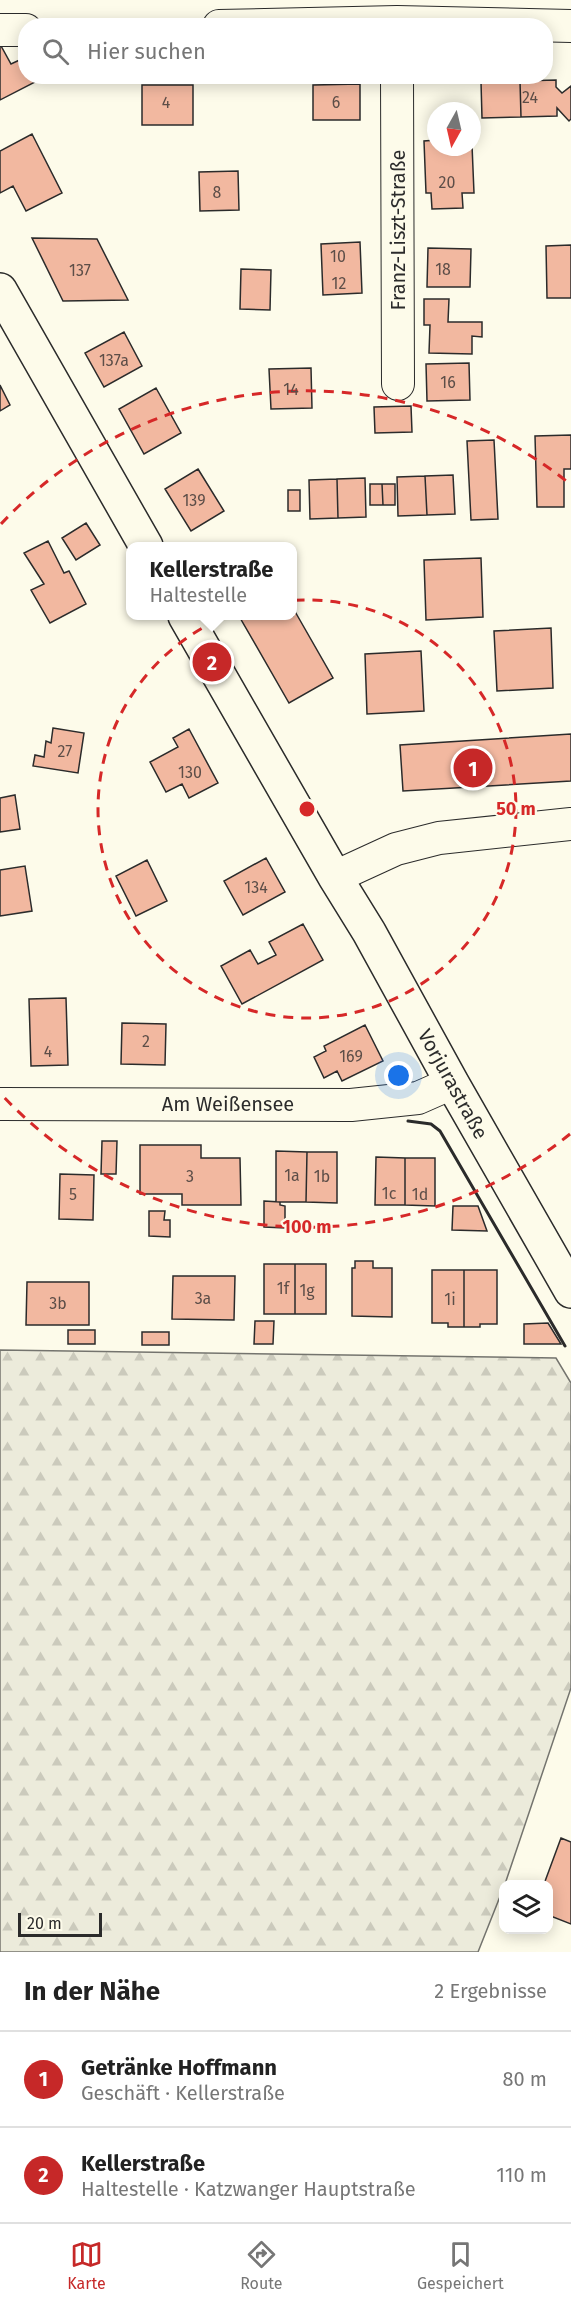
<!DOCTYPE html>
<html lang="de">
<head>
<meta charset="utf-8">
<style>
	:root { --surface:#fff; --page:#f2f2f2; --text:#222; --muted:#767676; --line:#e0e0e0; --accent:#c62828 }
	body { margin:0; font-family:"Fira Sans",sans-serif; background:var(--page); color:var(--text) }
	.controls { position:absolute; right:18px; bottom:18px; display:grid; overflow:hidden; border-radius:12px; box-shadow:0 3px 15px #0003 }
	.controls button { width:54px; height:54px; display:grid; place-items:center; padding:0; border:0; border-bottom:2px solid var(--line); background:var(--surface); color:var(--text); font:30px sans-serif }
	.compass { position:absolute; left:427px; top:102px; width:54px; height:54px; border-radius:50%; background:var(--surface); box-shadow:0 3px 15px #0003; rotate:188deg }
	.scale { position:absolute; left:18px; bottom:15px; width:84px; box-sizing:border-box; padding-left:6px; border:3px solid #2b2b2b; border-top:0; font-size:16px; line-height:21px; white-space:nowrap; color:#2b2b2b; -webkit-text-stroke:4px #fdfbea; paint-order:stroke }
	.you { position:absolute; left:399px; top:1076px; width:21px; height:21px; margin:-15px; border:4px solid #fff; border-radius:50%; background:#1a73e8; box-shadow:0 0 0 9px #1a73e833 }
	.badge { display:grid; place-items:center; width:39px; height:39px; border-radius:50%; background:var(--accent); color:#fff; font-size:20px; font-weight:700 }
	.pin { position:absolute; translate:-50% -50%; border:3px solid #fff; box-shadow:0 2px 6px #0006 }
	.popup { position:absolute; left:126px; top:542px; width:171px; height:78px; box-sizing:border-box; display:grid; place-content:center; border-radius:12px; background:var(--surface); filter:drop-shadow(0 2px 4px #0005); font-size:20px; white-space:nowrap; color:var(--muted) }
	.popup b { font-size:22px; color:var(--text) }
	.popup::after { content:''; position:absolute; left:50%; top:100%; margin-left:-12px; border:12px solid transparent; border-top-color:var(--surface) }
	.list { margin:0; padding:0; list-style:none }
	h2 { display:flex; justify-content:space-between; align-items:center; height:78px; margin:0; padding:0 24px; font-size:26px }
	h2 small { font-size:20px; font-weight:400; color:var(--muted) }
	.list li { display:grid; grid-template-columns:39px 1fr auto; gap:18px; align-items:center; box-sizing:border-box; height:96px; padding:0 24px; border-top:2px solid var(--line) }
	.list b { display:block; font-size:22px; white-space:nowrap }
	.list p { margin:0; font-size:20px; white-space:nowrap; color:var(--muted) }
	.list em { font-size:20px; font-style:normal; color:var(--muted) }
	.icon { flex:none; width:33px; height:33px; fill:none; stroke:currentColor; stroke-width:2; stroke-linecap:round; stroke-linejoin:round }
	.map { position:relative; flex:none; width:571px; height:1952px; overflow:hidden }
	.search { position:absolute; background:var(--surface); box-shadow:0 3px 15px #0003; left:18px; right:18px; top:18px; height:66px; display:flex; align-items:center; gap:15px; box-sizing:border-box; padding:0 21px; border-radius:24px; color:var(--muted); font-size:22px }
	.sheet { height:270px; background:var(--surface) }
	nav { display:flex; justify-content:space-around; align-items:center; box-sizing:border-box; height:84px; border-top:2px solid var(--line); background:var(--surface); font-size:16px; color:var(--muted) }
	nav a { display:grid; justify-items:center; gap:3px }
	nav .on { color:var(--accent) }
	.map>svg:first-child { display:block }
	.forest { fill:url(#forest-firs); stroke:#74746e; stroke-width:1.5 }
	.building { fill:#f2b8a0; stroke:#2b2b2b; stroke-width:1.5 }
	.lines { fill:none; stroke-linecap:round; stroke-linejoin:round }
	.minor-casing { stroke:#2b2b2b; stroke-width:34 }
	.major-casing { stroke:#2b2b2b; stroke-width:36 }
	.minor { stroke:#fdfbea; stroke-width:32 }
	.major { stroke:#fdfbea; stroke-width:33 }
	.wall { stroke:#2b2b2b; stroke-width:3 }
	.ring { fill:none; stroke:#d62828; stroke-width:3; stroke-dasharray:10 8 }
	.labels { text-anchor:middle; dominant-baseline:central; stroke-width:4.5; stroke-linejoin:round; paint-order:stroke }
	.number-label { font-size:16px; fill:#5d4e48 }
	.street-label { font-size:20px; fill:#2b2b2b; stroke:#fdfbea }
	.centre { fill:#d62828; stroke:#fdfbea; stroke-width:3 }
	.ring-label { font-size:18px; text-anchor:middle; font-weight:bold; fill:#d62828; stroke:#fdfbea; stroke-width:4.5; stroke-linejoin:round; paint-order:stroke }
</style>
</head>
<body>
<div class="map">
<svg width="571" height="1952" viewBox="0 0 571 1952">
	<defs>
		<pattern id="forest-firs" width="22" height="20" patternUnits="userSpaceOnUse" patternTransform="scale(1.5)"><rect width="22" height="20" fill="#ecebdb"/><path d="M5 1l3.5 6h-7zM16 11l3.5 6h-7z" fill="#cbcabc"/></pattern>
	</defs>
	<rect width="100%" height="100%" fill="#fdfbea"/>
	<path class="forest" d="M0 1350 556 1358 571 1383V1688L505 1884 478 1952H0Z"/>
	<path class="building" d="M0 44 11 64 26 57V76H37L39 80 0 100Z
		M556 80V87L562 93 571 86V119L569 121 557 108V116L521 117 520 81Z
		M520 81 521 117 482 118 481 82Z
		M360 84V120H313V85Z
		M142 85H193V125H142Z
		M32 134 62 193 26 211 13 186 0 193V151Z
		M436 140V147L472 145 474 193H462L463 208 432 209 431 193H426L424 141Z
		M238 171 239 210 200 211 199 172Z
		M32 238 97 239 128 300 63 301Z
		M360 242 362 293 323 295 321 244Z
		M571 245V298H547L546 246Z
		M428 248 471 249 470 287H427Z
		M241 269 271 270 270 310 240 309Z
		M424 299H449L448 322H482V337L472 336V354L429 353 430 325H424Z
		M124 332 142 366 104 387 85 353Z
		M469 363 470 400 427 401 426 364Z
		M311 368 312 408 271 409 269 369Z
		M0 385 10 405 0 411Z
		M156 388 181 433 144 454 119 409Z
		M411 406 412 432 375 433 374 407Z
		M571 435V469H564V507H537L535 436Z
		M494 440 498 519 471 520 467 441Z
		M198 469 224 511 191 531 165 489Z
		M453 475 455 514 427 515 425 476Z
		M425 476 427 515 398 516 397 477Z
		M365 478 366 517 338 518 337 479Z
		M337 479 338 518 310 519 309 480Z
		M370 484H382L383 505H370Z
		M382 484H395V505H383Z
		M288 490H300V511H288Z
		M86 523 100 545 76 560 62 538Z
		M48 541 64 573 69 571 86 604 50 623 31 590 44 584 24 553Z
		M481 558 483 617 426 620 424 560Z
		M293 608 333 678 289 703 239 616H293Z
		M551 628 553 688 497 691 494 631Z
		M421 651 424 711 367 714 365 654Z
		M53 728 84 733 78 773 33 766 35 755 44 757 46 741 51 743Z
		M189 729 218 783 189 798 182 784 166 792 150 762 178 747 173 738Z
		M571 734V781L403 791 400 745Z
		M15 795 20 829 0 832V798Z
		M266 858 285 892 243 915 224 881Z
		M147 860 167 901 136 916 116 876Z
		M25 866 32 911 0 916V870Z
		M303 924 323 960 242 1004 221 966 250 950 258 964 276 955 269 942Z
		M66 998 68 1065 31 1066 29 999Z
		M122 1023 166 1024 165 1065 121 1064Z
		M365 1025 383 1061 342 1081 337 1071 324 1078 314 1057 326 1051 324 1046Z
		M102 1141H117L116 1174H101Z
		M140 1145H201V1158H240L241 1205H182V1194H140Z
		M276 1151 307 1152 306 1202H276Z
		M307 1152H337V1203L306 1202Z
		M376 1157 405 1158V1205H375Z
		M405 1158H435V1206L405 1205Z
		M60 1174 94 1175 93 1220 59 1219Z
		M264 1201 280 1202V1205L285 1206V1228L264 1227Z
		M453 1206H478L487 1231 452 1230Z
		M149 1211H165L164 1220H170V1237L149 1236Z
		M355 1261H373V1268H392V1317L352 1316V1268H355Z
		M264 1264H295V1314H264Z
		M295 1264H326V1314H295Z
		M432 1270H464V1327H448V1323H432Z
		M464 1270H497V1324H480V1327H464Z
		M173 1276H235L234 1320 172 1319Z
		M27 1282H89V1325H26Z
		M255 1321H274L273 1344H254Z
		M548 1323 561 1344H524V1324Z
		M68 1330H95V1344H68Z
		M142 1332H169V1345H142Z
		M561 1838 571 1842V1924L548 1915V1884H544Z"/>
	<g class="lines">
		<defs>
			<path id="minor" d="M219 26 397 22 571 26
				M0 30H26
				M397 76 398 384
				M335 877 396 849 439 838 571 824
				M0 1104 351 1105 418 1098 452 1083"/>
			<path id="major" d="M0 290 146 546
				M185 616 335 877 369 932 452 1083 571 1291"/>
		</defs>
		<use href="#minor" class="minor-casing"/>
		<use href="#major" class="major-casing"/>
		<use href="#minor" class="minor"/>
		<use href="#major" class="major"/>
		<path class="wall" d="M408 1121 431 1124 440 1131 565 1346"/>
	</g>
	<g class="ring">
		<circle cx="307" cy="809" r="209"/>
		<path d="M570 1134A418 418 0 0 1 1 1094M1 524A418 418 0 0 1 570 484"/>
	</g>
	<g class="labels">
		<g class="number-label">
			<text x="530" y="97">24</text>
			<text x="166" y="102">4</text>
			<text x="336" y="102">6</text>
			<text x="447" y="182">20</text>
			<text x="217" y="192">8</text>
			<text x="338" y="256">10</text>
			<text x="443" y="269">18</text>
			<text x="80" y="270">137</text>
			<text x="339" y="283">12</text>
			<text x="114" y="360">137a</text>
			<text x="448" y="382">16</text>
			<text x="291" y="389">14</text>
			<text x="194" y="500">139</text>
			<text x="65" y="751">27</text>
			<text x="190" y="772">130</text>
			<text x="256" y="887">134</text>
			<text x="146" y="1041">2</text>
			<text x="48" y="1051">4</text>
			<text x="351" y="1056">169</text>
			<text x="292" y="1175">1a</text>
			<text x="190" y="1176">3</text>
			<text x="322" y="1176">1b</text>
			<text x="389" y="1193">1c</text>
			<text x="73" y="1194">5</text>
			<text x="420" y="1194">1d</text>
			<text x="283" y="1288">1f</text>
			<text x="307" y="1290">1g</text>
			<text x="203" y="1298">3a</text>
			<text x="450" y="1299">1i</text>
			<text x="58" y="1303">3b</text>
		</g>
		<g class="street-label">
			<text transform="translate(398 230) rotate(-90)">Franz-Liszt-Straße</text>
			<text transform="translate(453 1084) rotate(61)">Vorjurastraße</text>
			<text x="228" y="1104">Am Weißensee</text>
		</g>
	</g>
	<circle cx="307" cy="809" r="9" class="centre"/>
	<g class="ring-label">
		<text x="516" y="815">50 m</text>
		<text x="307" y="1233">100 m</text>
	</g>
</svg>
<div class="controls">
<button><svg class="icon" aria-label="layers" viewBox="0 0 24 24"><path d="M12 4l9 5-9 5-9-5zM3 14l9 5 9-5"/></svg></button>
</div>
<svg class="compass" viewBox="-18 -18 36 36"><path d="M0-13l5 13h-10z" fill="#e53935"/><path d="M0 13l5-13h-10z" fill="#767676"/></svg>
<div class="scale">20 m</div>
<div class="you"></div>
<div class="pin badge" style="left:473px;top:768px">1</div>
<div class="pin badge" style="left:212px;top:662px">2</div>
<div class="popup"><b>Kellerstraße</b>Haltestelle</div>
<div class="search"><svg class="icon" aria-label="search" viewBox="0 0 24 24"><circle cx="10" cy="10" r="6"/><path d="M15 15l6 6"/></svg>Hier suchen</div>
</div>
<section class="sheet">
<h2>In der Nähe<small>2 Ergebnisse</small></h2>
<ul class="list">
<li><span class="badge">1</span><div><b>Getränke Hoffmann</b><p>Geschäft · Kellerstraße</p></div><em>80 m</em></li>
<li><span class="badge">2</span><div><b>Kellerstraße</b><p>Haltestelle · Katzwanger Hauptstraße</p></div><em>110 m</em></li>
</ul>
</section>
<nav>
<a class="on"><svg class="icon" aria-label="map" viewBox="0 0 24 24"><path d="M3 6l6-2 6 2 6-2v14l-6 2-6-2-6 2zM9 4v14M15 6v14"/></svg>Karte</a>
<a><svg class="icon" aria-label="directions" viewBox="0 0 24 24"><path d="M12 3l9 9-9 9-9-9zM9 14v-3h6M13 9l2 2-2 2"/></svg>Route</a>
<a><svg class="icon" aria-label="saved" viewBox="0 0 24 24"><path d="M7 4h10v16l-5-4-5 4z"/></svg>Gespeichert</a>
</nav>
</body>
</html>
